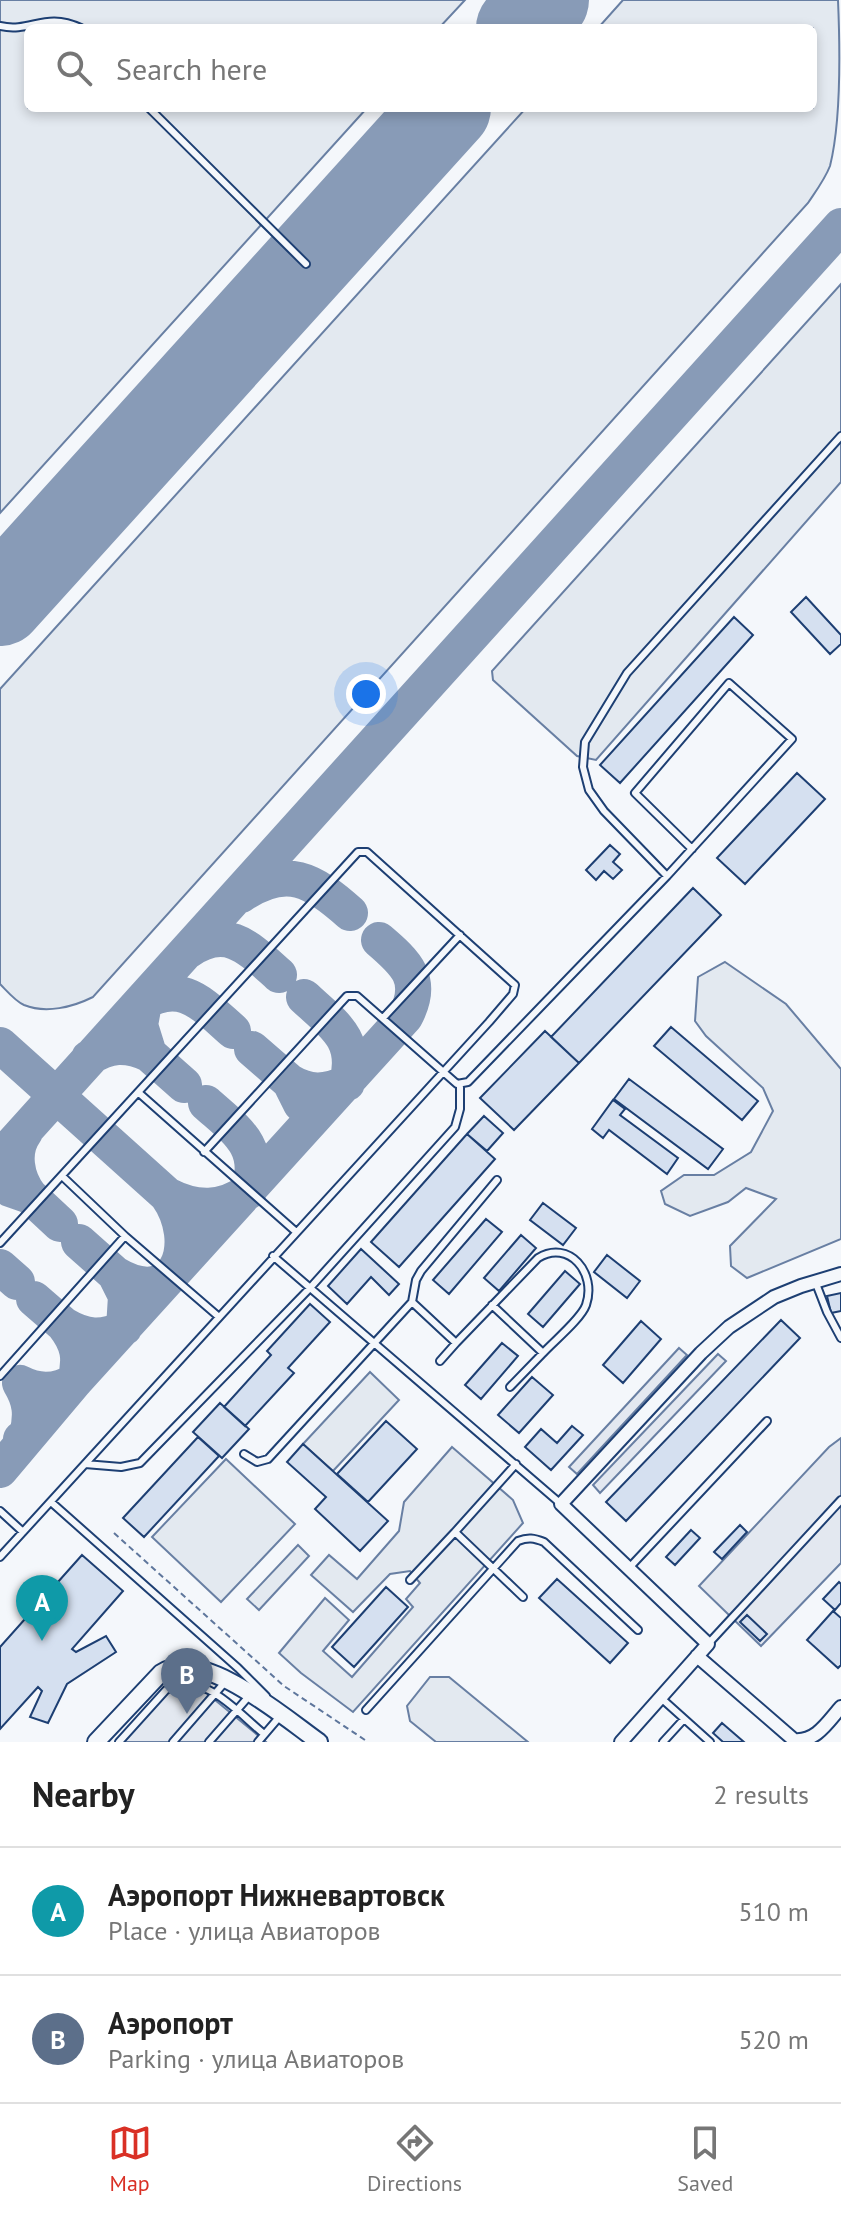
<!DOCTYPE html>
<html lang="en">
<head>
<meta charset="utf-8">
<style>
	:root { --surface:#fff; --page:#f6f6f6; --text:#222; --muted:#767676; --line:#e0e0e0; --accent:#d93025 }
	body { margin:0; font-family:"PT Sans",sans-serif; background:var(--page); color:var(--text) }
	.you { position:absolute; left:366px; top:694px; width:28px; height:28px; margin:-20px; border:6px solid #fff; border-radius:50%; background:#1a73e8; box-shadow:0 0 0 12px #1a73e833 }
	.badge { display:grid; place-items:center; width:52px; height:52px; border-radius:50%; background:var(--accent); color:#fff; font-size:26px; font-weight:700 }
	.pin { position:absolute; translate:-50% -66px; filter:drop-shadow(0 2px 4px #0008) }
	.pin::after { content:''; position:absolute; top:42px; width:28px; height:24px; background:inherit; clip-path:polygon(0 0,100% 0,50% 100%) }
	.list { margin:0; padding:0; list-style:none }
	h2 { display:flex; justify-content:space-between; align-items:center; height:104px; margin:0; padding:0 32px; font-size:34px }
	h2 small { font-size:26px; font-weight:400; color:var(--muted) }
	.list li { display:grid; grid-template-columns:52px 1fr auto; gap:24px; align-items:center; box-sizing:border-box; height:128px; padding:0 32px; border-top:2px solid var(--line) }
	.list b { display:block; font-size:30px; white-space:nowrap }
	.list p { margin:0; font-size:26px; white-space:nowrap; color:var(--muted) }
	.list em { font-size:26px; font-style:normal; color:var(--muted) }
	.icon { flex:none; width:44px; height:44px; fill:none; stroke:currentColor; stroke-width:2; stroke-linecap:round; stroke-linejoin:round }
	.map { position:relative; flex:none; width:841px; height:1742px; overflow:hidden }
	.search { position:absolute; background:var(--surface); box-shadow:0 4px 12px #0003; left:24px; right:24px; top:24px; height:88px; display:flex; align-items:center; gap:20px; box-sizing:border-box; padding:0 28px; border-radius:12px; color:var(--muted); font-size:30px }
	.sheet { height:360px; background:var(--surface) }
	nav { display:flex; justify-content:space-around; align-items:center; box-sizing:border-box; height:112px; border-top:2px solid var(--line); background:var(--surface); font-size:22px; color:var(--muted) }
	nav a { display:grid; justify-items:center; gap:4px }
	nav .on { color:var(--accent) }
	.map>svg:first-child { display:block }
	.green { fill:#e3e9f0; stroke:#687fa3; stroke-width:2 }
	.parking { fill:#e3e8f0; stroke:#687fa3; stroke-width:2 }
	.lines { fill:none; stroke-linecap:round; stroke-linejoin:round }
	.taxiway { stroke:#889bb7; stroke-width:36 }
	.runway { stroke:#889bb7; stroke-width:88 }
	.building { fill:#d5e0f0; stroke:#1d3f73; stroke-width:2 }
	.lane-casing { stroke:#1d3f73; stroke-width:10 }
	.street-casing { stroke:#1d3f73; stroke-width:16 }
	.secondary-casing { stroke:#1d3f73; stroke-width:20 }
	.path { stroke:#5e769c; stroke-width:2; stroke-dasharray:6 4; stroke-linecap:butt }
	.lane { stroke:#f4f7fb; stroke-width:6 }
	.street { stroke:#f4f7fb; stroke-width:12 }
	.secondary { stroke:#f4f7fb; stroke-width:16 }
</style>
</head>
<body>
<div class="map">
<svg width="841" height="1742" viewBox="0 0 841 1742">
	<rect width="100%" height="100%" fill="#f4f7fb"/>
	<path class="green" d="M0 0H465L439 28H28V108H367L0 513Z
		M623 0H838C840 47 841 122 830 166 825 179 816 191 808 203L93 997C73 1007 46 1014 24 1005 15 1001 7 991 0 984V689L526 108H813V28H598Z
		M841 284V482L596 760 577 756 493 680 492 671Z
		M725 962 786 1004 841 1069V1239L747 1278 731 1266 730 1246 776 1199 746 1188 728 1202 690 1216 665 1204 661 1191 684 1175H714L751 1152 773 1111 763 1088 706 1036 695 1021 698 977Z
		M370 1372 399 1400 333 1471 303 1444Z
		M452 1447 513 1500 523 1523 353 1712 301 1673 279 1653 325 1598 349 1620 323 1651 352 1677 413 1607 406 1599 420 1583 410 1571 390 1574 353 1612 311 1575 329 1555 357 1579 399 1531 404 1502Z
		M226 1459 295 1524 221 1602 152 1537Z
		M298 1545 309 1556 259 1610 247 1599Z
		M430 1677H449L528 1742H436L410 1721 407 1706Z"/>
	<path class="parking" d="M679 1348 687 1355 577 1474 569 1467Z
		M718 1354 726 1361 600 1493 593 1485Z
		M841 1438V1563L761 1646 699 1586 829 1447Z
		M169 1685 198 1686 266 1742H116Z"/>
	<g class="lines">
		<path class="taxiway" d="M241 895C287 864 313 880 350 913
			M188 951C227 923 250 949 279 975
			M140 1004C182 978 202 1004 233 1031
			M0 1045 167 1195
			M252 1049 290 1082 301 1104
			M149 1054 184 1085
			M89 1058C109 1044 127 1044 149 1054L140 1025 145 998
			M290 1082C310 1094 326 1092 347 1083 359 1039 333 1024 304 997
			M25 1132C11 1151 16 1178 30 1196
			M0 1158 841 226
			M10 1189 30 1196 60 1224
			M79 1242 115 1274
			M0 1267 17 1282
			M34 1299 64 1325
			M21 1439 27 1435C32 1415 31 1401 20 1383 39 1393 57 1392 75 1381 81 1359 79 1344 64 1325 86 1338 102 1339 124 1328L126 1296 115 1274C177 1311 201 1243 167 1195 196 1210 222 1210 249 1191 263 1146 236 1130 206 1103
			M0 1470 75 1381 405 1017C425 980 406 963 379 940"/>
		<path class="runway" d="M520 28 545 0
			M0 602 447 108"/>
	</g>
	<path class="building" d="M806 597 841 635V644L830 654 791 612Z
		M734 617 753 635 620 783 600 765Z
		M797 773 825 799 745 884 717 858Z
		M610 845 620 854 613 862 622 870 613 879 604 871 596 880 586 870Z
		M693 888 721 915 579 1063 551 1037Z
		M671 1027 758 1101 742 1120 654 1046Z
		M545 1031 579 1063 514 1130 480 1098Z
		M629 1079 723 1149 708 1169 614 1099Z
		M613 1100 625 1109 620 1115 678 1158 667 1174 609 1130 603 1138 592 1129Z
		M484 1116 503 1133 487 1151 467 1134Z
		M467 1134 495 1159 399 1267 371 1242Z
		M543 1203 576 1228 563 1245 530 1220Z
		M486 1219 502 1232 449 1294 433 1280Z
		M521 1235 536 1248 499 1291 484 1278Z
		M361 1249 399 1284 389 1295 371 1277 347 1304 328 1286Z
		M607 1255 640 1281 627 1298 594 1272Z
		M565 1271 580 1284 543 1327 528 1314Z
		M841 1293V1311L831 1313 827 1296Z
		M310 1304 330 1322 288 1368 294 1373 245 1426 224 1407 271 1355 267 1351Z
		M781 1320 800 1338 626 1521 606 1502Z
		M641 1321 661 1339 623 1383 603 1365Z
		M502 1343 518 1356 481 1399 465 1385Z
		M532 1377 553 1395 519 1433 498 1415Z
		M220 1403 249 1429 222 1458 193 1432Z
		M386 1421 417 1449 368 1502 337 1474Z
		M572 1426 583 1435 551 1470 525 1447 541 1429 557 1443Z
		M198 1437 219 1456 144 1537 123 1518Z
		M303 1444 388 1521 360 1551 315 1509 326 1497 287 1462Z
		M740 1525 747 1532 722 1559 714 1552Z
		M691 1530 700 1538 675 1565 666 1557Z
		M82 1555 123 1591 72 1649 76 1652 106 1636 116 1652 67 1684 48 1723 30 1717 42 1691 38 1687 0 1729V1647Z
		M557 1579 628 1643 610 1663 539 1598Z
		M839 1582 841 1584V1603L835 1610 823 1599Z
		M386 1587 408 1607 354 1667 332 1647Z
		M833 1611 841 1618V1665L838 1668 807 1640Z
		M747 1615 767 1634 760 1641 740 1622Z
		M722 1723 744 1742H723L713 1733Z"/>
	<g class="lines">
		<defs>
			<path id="lane" d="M0 26C32 33 44 11 81 28
				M149 108 306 264
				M692 849 635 793 729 683 792 739 667 876 604 811 589 790 583 767 585 742 627 673 841 436
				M383 1018 460 935
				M139 1093 295 1231
				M204 1152 347 996H357L457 1084 468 1082 667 876
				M62 1176 125 1236
				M0 1243 358 852H367L515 985 513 994 489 1022 0 1557
				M273 1256 561 1504
				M815 1281 827 1312 841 1338
				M412 1302 456 1343 538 1258C569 1239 597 1273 586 1305 581 1319 554 1341 543 1353L492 1305
				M440 1361 456 1343
				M0 1376 125 1236 219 1317
				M510 1387 543 1353
				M244 1454 257 1462 268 1459 412 1302 416 1280 421 1271 497 1180
				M85 1464 121 1467 140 1463 310 1288 455 1127 460 1109V1085
				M516 1464 455 1532 523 1597
				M51 1502 238 1668 266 1696
				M0 1511 23 1532
				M629 1568 767 1421
				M410 1580 455 1532
				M708 1644 841 1500
				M661 1698 710 1742
				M366 1710 518 1541C528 1537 534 1538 544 1542L638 1630
				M119 1742 166 1690C202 1668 238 1713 264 1734
				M173 1742 226 1681
				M209 1742 250 1695
				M258 1742 281 1715
				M663 1742 684 1719"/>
			<path id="street" d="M697 1656 794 1740C816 1742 827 1723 841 1707
				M621 1742 708 1644 561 1504 701 1353 729 1327 774 1297 801 1286 841 1274"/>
			<path id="secondary" d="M96 1742 161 1673C202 1646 285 1718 319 1742"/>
		</defs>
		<use href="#lane" class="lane-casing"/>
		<use href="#street" class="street-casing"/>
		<use href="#secondary" class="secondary-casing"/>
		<path class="path" d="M114 1533 284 1686 368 1742"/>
		<use href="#lane" class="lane"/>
		<use href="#street" class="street"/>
		<use href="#secondary" class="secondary"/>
	</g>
</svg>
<div class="you"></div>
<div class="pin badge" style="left:42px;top:1641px;background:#0f9aa8">A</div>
<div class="pin badge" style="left:187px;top:1714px;background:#5c6f8a">B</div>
<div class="search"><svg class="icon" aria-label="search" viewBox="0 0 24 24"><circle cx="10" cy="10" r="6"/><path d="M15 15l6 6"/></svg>Search here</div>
</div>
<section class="sheet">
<h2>Nearby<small>2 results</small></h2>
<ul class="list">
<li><span class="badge" style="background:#0f9aa8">A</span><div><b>Аэропорт Нижневартовск</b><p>Place · улица Авиаторов</p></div><em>510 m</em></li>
<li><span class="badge" style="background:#5c6f8a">B</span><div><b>Аэропорт</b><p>Parking · улица Авиаторов</p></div><em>520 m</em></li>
</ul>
</section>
<nav>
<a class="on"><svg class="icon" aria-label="map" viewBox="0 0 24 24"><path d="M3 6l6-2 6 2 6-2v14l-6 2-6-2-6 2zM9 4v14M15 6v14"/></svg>Map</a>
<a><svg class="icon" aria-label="directions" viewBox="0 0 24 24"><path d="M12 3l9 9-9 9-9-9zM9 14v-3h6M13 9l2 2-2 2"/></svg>Directions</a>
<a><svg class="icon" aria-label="saved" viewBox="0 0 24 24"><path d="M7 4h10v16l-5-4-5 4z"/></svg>Saved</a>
</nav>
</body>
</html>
